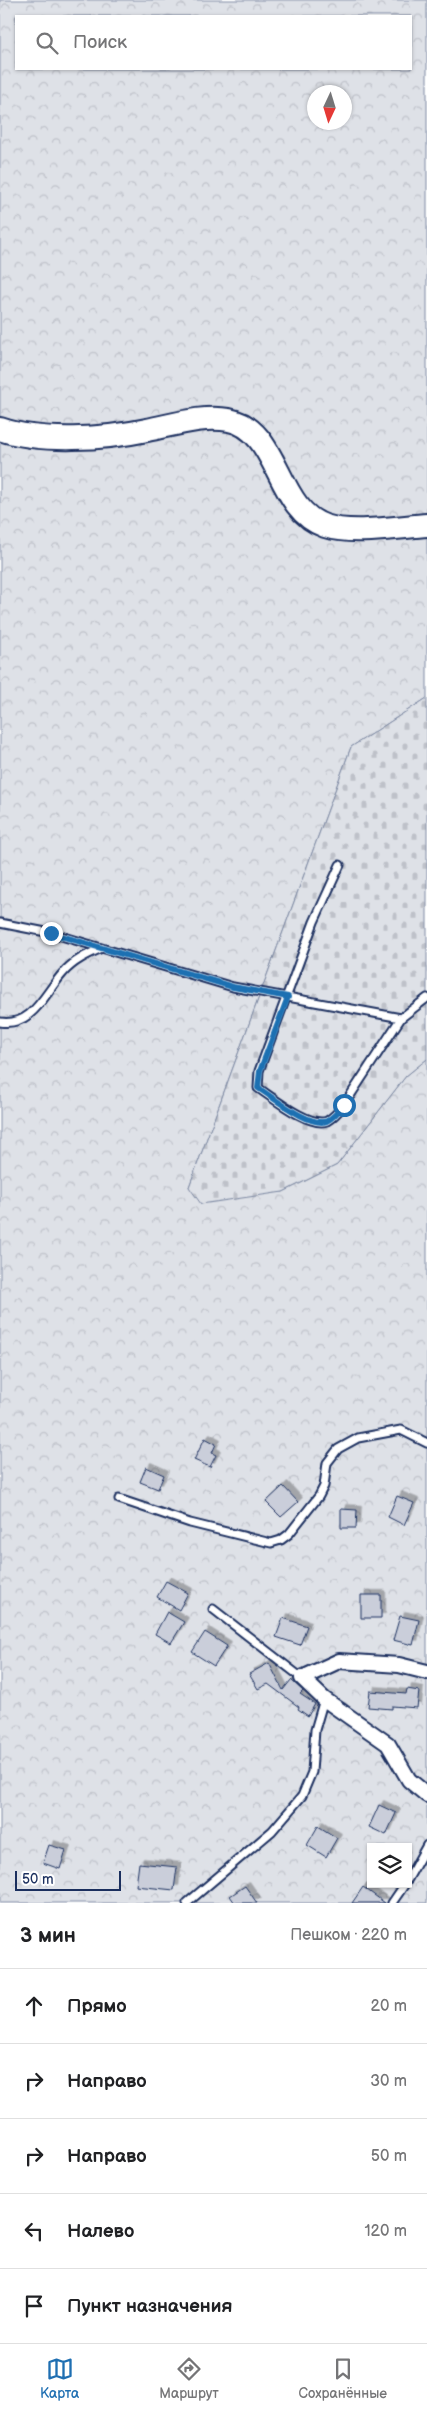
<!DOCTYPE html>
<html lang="ru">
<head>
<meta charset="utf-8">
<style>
	:root { --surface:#fff; --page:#f2f2f2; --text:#202124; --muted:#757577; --line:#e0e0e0; --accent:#1f6fb2 }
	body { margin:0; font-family:"Balsamiq Sans",sans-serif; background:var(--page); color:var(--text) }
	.controls { position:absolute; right:15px; bottom:15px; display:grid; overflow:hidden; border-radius:0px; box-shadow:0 1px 4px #0004 }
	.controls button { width:45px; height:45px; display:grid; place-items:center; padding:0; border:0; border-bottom:1px solid var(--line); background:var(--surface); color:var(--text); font:25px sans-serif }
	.compass { position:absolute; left:307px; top:85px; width:45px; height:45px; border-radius:50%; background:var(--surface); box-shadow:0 1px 4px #0004; rotate:184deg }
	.scale { position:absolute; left:15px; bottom:12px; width:106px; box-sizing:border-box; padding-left:5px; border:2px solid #1b2f5e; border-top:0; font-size:14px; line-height:18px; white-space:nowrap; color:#1b2f5e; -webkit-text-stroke:4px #fff; paint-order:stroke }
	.stop { position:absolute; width:15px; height:15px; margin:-11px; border:4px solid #1f6fb2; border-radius:50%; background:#fff }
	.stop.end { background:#1f6fb2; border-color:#fff; box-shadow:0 1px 5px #0008 }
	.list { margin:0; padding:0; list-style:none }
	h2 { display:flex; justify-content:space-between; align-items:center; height:65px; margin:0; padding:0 20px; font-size:21px }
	h2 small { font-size:16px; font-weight:400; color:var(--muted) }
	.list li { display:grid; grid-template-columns:32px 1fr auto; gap:15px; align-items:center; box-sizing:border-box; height:75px; padding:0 20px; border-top:1px solid var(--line) }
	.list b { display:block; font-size:19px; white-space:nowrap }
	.list em { font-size:16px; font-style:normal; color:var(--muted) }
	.icon { flex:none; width:28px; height:28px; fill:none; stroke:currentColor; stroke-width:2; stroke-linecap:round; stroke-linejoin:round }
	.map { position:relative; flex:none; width:427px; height:1903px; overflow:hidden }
	.search { position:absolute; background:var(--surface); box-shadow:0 1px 4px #0004; left:15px; right:15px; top:15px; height:55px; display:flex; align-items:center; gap:12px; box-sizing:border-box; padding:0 18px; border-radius:0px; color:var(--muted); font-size:19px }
	.sheet { height:440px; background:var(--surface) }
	nav { display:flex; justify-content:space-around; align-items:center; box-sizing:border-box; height:70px; border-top:1px solid var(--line); background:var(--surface); font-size:14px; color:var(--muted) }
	nav a { display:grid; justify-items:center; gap:2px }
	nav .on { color:var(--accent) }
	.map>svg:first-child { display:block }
	.forest { fill:url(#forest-crowns); stroke:#7c88a2; fill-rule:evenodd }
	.cemetery { fill:url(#cemetery-stones); stroke:#7c88a2 }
	.building { fill:#caceda; stroke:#1b2f5e; filter:url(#shadow) }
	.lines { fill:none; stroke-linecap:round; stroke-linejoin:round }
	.service-casing { stroke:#1b2f5e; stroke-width:11 }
	.minor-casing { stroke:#1b2f5e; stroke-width:18 }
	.trunk-casing { stroke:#1b2f5e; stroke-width:26 }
	.service { stroke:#fff; stroke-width:7 }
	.minor { stroke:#fff; stroke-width:14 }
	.trunk { stroke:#fff; stroke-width:22 }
	.route { stroke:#1f6fb2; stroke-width:6 }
</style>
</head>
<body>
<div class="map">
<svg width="427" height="1903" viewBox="0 0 427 1903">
	<defs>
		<pattern id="forest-crowns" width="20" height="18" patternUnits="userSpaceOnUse" patternTransform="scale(1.25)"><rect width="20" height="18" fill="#dee1e7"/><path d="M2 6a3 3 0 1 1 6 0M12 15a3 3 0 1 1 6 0" fill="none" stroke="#bec1c9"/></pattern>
		<pattern id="cemetery-stones" width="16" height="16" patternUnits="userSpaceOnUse" patternTransform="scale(1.25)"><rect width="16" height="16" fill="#dee1e7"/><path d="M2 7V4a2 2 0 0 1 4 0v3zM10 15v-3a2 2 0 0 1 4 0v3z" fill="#bec1c9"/></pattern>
		<filter id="shadow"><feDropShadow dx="4.5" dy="-4.5" stdDeviation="0" flood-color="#0004"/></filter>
	</defs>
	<rect width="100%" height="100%" fill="#fff"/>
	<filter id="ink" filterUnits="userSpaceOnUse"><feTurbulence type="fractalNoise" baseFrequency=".02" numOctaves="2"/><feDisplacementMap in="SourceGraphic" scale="10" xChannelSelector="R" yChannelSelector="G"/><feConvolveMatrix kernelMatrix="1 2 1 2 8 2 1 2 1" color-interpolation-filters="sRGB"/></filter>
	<g filter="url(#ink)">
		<path class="forest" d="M0 0H427V698L351 747 189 1187 283 1192 337 1165 406 1076 427 1059V1903H0ZM16 16H411V69H16ZM314 92H344V122H314ZM371 1847H408V1884H371Z"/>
		<path class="cemetery" d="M427 698V1059L406 1076 337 1165 283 1192 201 1204 189 1187 351 747Z"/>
		<path class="building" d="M205 1438 216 1444 212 1453 216 1455 210 1467 194 1460Z
			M146 1467 164 1475 158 1489 140 1482Z
			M283 1486 298 1502 281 1517 266 1502Z
			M397 1496 414 1503 404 1525 388 1517Z
			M341 1509 357 1510 356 1528H341Z
			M166 1581 188 1593 179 1610 157 1597Z
			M361 1595H381V1618H361Z
			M167 1612 184 1622 171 1643 155 1634Z
			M400 1616 419 1620 413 1645 393 1640Z
			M283 1618 307 1626 300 1645 276 1637Z
			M205 1632 227 1646 214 1666 192 1652Z
			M269 1663 283 1690 291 1680 303 1691 300 1694 315 1704 308 1716 298 1709 299 1707 268 1684 258 1689 249 1674Z
			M407 1689 419 1691 417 1708 392 1706V1709L368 1707 370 1691 406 1694Z
			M379 1805 396 1813 386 1835 369 1827Z
			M318 1826 337 1838 326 1857 307 1845Z
			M49 1845 66 1850 60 1869 43 1863Z
			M139 1863 177 1867 174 1890 136 1886Z
			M245 1886 257 1903H235L230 1896Z
			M363 1887 385 1903H352Z"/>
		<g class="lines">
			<defs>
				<path id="service" d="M340 865 314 922 259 1071 258 1088C273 1098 310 1128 327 1121 334 1117 339 1111 344 1105L401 1018 427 998
					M0 923 51 933 233 987 401 1018
					M0 1022C33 1027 44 994 63 973 73 961 88 954 102 948
					M119 1499 190 1523 271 1543 281 1540 289 1534 319 1496 324 1486 327 1463 338 1449 358 1438 401 1430 427 1443
					M213 1609 302 1678
					M408 1879 427 1845
					M187 1903 272 1831 302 1796 312 1772 315 1730 324 1699
					M392 1903 405 1884"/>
				<path id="minor" d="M427 1672 399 1665 339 1661 302 1678 324 1699 388 1744 409 1780 427 1795"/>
				<path id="trunk" d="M0 429C41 443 105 439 147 430 173 425 203 415 229 420 279 429 276 510 325 526 352 535 398 527 427 525"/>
			</defs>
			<use href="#service" class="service-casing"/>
			<use href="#minor" class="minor-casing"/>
			<use href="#trunk" class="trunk-casing"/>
			<use href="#service" class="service"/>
			<use href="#minor" class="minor"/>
			<use href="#trunk" class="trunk"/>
		</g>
	</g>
	<g class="lines" filter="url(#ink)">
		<path class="route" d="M51 933 233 987 288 997 260 1071 258 1088C273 1097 310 1128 327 1121 334 1117 339 1111 344 1105"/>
	</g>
</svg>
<div class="controls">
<button><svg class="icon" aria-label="layers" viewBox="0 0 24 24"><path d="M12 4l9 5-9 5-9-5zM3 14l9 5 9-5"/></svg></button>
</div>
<svg class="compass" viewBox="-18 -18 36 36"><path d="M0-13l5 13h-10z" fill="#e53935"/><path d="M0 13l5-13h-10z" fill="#757577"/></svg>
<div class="scale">50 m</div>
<div class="stop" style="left:344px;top:1105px"></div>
<div class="stop end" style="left:51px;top:933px"></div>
<div class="search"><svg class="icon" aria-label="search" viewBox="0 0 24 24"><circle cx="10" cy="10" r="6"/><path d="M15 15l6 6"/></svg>Поиск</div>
</div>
<section class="sheet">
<h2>3 мин<small>Пешком · 220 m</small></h2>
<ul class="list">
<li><svg class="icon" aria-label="ahead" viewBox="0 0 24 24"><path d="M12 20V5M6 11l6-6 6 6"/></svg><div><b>Прямо</b></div><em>20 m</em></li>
<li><svg class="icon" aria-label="right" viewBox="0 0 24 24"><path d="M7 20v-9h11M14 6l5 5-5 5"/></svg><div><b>Направо</b></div><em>30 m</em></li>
<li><svg class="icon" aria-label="right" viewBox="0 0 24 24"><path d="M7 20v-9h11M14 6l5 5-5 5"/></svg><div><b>Направо</b></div><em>50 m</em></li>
<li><svg class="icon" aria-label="left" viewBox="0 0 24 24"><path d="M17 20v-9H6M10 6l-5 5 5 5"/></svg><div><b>Налево</b></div><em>120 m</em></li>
<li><svg class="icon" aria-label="arrive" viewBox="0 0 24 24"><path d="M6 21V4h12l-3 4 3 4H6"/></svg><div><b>Пункт назначения</b></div></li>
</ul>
</section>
<nav>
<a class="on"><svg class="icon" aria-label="map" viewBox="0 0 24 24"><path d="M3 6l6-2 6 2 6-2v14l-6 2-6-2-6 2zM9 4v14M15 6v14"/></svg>Карта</a>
<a><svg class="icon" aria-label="directions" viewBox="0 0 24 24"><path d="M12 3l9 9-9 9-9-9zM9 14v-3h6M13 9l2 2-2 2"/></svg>Маршрут</a>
<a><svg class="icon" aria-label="saved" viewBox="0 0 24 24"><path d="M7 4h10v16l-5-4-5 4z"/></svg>Сохранённые</a>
</nav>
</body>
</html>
